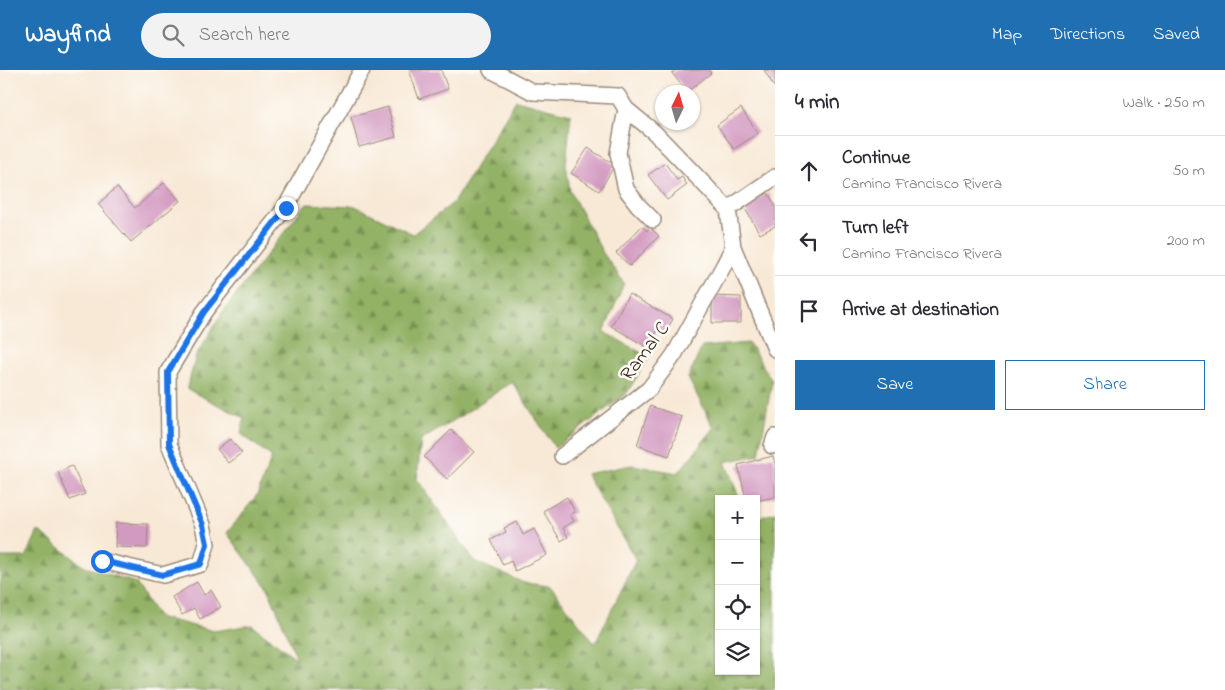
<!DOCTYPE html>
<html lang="en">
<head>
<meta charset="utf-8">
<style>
	:root { --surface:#fff; --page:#f2f2f3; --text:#2b2b33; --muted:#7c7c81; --line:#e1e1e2; --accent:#1f6fb2 }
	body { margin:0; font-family:"Indie Flower",sans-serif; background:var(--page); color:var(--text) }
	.controls { position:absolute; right:15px; bottom:15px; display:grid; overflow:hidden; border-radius:0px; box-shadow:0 1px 4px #0004 }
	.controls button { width:45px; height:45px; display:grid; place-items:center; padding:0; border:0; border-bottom:1px solid var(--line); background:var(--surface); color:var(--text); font:25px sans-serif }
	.compass { position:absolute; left:655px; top:15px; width:45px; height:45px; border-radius:50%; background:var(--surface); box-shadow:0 1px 4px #0004; rotate:5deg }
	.stop { position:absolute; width:15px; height:15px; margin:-11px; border:4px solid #1a73e8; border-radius:50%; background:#fff }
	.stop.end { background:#1a73e8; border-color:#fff; box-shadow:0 1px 5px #0008 }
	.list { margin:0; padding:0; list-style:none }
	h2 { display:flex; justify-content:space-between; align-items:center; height:65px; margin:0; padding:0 20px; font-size:21px }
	h2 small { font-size:16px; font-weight:400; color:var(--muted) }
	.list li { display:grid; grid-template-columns:32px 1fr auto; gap:15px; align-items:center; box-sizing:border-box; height:70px; padding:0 20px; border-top:1px solid var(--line) }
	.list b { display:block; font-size:19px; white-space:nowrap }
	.list p { margin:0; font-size:16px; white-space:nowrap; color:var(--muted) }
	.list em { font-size:16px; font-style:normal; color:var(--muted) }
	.actions { display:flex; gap:10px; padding:15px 20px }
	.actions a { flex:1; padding:11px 0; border:1px solid var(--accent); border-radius:0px; text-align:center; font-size:18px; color:var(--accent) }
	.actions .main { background:var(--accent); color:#fff }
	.icon { flex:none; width:28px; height:28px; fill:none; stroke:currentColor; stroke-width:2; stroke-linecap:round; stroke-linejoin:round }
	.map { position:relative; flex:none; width:775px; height:620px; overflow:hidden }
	header { display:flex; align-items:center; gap:30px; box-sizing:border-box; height:70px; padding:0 25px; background:var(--accent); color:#fff }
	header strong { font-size:24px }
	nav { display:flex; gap:28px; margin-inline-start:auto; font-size:18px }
	.search { width:350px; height:45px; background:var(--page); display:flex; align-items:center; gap:12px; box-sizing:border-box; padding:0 18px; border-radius:28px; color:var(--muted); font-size:19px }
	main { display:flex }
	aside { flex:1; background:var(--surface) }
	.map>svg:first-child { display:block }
	.forest { fill:url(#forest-firs); stroke:#676e42 }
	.building { fill:#d39ac1 }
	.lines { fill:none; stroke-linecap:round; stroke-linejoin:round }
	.minor-casing { stroke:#9a8a7a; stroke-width:18 }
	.minor { stroke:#fff; stroke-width:15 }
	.route { stroke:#1a73e8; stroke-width:6 }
	.labels { text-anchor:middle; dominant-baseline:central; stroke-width:5; stroke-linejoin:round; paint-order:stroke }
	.street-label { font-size:20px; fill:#3b2a1e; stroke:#fdfcf7 }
</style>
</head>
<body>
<header>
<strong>Wayfind</strong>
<div class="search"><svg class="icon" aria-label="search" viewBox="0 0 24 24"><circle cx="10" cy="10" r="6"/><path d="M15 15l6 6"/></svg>Search here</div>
<nav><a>Map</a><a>Directions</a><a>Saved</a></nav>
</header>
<main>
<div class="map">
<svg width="775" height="620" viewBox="0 0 775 620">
	<defs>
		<pattern id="forest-firs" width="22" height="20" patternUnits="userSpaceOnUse" patternTransform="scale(1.25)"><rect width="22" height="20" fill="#93b266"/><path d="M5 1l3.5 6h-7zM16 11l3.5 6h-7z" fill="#799153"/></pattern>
	</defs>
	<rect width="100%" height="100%" fill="#fdfcf7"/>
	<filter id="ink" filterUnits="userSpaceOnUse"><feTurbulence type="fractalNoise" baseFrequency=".02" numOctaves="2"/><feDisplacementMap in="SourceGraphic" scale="10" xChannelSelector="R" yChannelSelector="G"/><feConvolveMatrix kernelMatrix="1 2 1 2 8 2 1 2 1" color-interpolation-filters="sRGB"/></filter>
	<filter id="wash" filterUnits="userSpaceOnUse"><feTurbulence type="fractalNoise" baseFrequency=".0096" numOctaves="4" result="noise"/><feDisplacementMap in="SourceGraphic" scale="20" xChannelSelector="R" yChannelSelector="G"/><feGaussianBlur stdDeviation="1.12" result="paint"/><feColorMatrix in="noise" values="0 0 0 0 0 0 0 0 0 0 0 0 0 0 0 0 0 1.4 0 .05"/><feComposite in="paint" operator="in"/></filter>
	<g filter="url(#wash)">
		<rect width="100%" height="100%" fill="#f8e9d6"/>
		<path class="forest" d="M516 30 571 44 566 95 570 121 603 183 624 213 604 262 649 287 627 323 555 378 512 312 453 351 421 370 417 409 474 491 524 513 550 516 595 574 636 490 586 404 632 395 678 403 714 358 688 308 702 277 749 273 772 311 759 385 725 392 740 429H719V601H756V448L775 443V620H0V487H26L38 461 85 497 136 513 158 547 214 561 252 555 297 589 269 520 227 463 257 425 272 387 241 364 244 348 187 319 196 286 222 243 306 134 355 136 413 164 453 133Z"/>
		<g id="blocks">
			<path class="building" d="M409 0H441L448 19 419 29Z
				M676 0H709L711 3 687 22 672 3Z
				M764 0H775V18Z
				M388 37 396 67 359 77 351 47Z
				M741 38 758 63 734 79 717 55Z
				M588 78 615 95 599 121 571 103Z
				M665 93 677 110 682 107 687 115 667 130 648 105Z
				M164 113 180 131 131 172 98 134 117 117 135 138Z
				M768 123 775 135V156L760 164 744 137Z
				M642 156 647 161 650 157 659 166 630 196 616 183Z
				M629 224 673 249 665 263 658 259 647 277 611 256Z
				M712 226 741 227V253H712Z
				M650 336 682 347 669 386 637 375Z
				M451 360 474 382 447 409 424 387Z
				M230 369 242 383 228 393 217 379Z
				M773 386 775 394V427L756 431V429H746L738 395Z
				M72 396 85 424 70 430 58 402Z
				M567 427 575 442 570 445 574 451 563 458 568 467 561 471 543 441Z
				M517 452 523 465 534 459 547 485 515 501 511 491 503 495 491 470 506 462 504 458Z
				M116 453 148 454 147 478 115 477Z
				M197 512 204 525 211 520 221 537 200 549 194 538 182 545 172 527Z"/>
		</g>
	</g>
	<g filter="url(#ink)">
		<use href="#blocks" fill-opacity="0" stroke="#9a8a7a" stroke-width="1"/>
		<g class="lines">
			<defs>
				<path id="minor" d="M491 0 533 22 618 26 626 39 654 62 728 139
					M626 39 618 83 626 119 638 135 653 150
					M728 139 733 177 775 279
					M728 139 775 107
					M772 376 775 367
					M562 386 649 319 674 285 724 195 733 177
					M102 491 163 505 201 494 207 474 203 455 169 374 168 302 204 242 285 138 362 0"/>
			</defs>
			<use href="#minor" class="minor-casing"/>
			<use href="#minor" class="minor"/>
		</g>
	</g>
	<g class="lines" filter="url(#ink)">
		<path class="route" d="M102 491 163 505 201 494 207 474 203 455 169 374 168 302 204 242 286 138"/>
	</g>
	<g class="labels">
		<g class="street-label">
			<text transform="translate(646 282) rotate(-53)">Ramal C</text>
		</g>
	</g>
</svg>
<div class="controls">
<button>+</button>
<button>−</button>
<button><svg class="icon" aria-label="locate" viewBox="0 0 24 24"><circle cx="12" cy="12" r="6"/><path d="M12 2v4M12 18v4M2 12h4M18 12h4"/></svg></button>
<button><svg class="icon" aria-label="layers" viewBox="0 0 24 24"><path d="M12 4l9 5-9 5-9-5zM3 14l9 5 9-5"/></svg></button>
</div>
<svg class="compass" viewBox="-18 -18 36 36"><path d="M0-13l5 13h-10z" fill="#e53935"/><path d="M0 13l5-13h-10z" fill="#7c7c81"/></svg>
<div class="stop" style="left:102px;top:491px"></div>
<div class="stop end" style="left:286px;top:138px"></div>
</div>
<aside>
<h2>4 min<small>Walk · 250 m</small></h2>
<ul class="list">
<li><svg class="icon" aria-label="ahead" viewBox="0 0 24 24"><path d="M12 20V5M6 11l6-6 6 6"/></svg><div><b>Continue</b><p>Camino Francisco Rivera</p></div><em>50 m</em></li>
<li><svg class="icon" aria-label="left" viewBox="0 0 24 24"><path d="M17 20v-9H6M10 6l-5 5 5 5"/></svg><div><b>Turn left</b><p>Camino Francisco Rivera</p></div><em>200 m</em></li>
<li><svg class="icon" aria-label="arrive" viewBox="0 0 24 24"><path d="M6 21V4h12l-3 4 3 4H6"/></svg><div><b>Arrive at destination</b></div></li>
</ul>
<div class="actions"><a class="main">Save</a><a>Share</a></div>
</aside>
</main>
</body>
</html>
